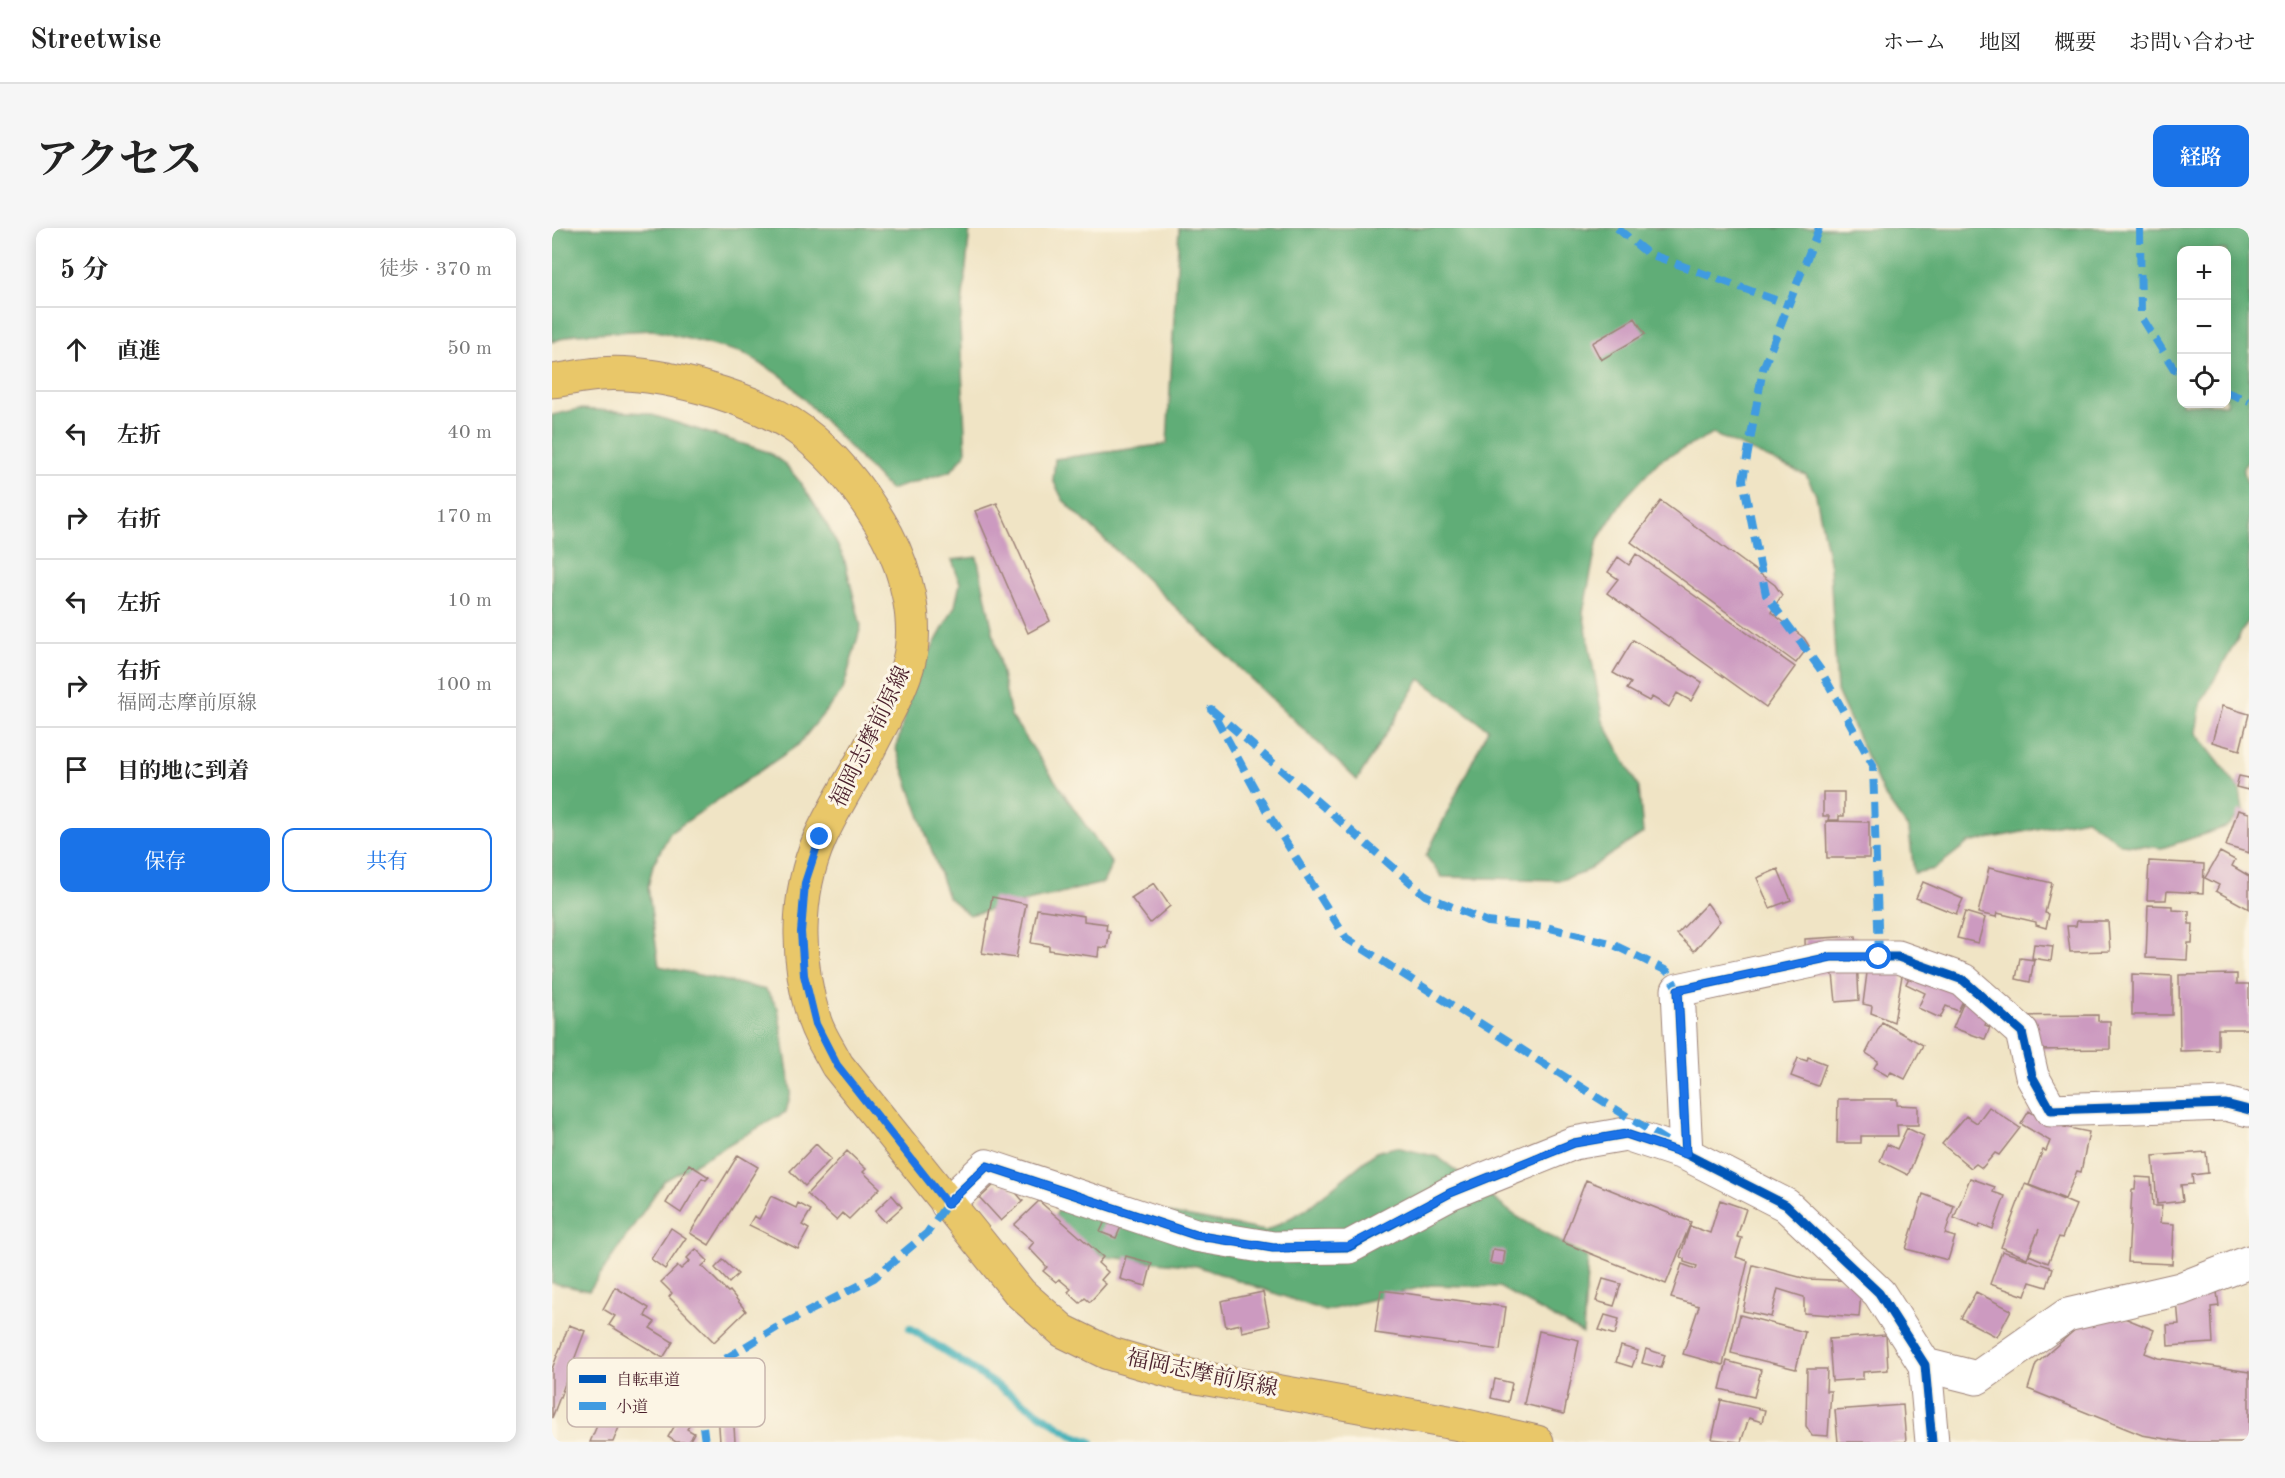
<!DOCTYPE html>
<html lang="ja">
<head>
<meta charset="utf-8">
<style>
	:root { --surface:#fff; --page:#f6f6f6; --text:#222; --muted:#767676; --line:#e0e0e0; --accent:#1a73e8 }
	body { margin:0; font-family:"Old Standard TT","Noto Serif JP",serif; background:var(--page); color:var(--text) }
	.controls { position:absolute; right:18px; top:18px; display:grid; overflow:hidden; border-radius:12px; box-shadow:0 3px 15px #0003 }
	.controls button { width:54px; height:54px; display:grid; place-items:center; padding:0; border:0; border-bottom:2px solid var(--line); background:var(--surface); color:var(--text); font:30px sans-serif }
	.stop { position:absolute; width:18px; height:18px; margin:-14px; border:4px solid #1a73e8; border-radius:50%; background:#fff }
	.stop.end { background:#1a73e8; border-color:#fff; box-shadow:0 2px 6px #0008 }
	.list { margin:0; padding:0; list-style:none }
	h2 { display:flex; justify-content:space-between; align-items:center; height:78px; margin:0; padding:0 24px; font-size:26px }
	h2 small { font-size:20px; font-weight:400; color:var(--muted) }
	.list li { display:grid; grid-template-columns:39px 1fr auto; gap:18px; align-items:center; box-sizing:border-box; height:84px; padding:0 24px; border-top:2px solid var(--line) }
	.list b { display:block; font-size:22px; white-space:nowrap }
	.list p { margin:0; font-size:20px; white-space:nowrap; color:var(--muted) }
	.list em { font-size:20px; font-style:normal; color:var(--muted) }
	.actions { display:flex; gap:12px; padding:18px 24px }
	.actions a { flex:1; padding:14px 0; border:2px solid var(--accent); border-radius:12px; text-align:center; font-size:21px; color:var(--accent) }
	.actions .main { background:var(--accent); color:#fff }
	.icon { flex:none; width:33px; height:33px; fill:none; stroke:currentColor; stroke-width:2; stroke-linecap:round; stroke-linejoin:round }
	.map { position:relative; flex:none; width:1697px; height:1214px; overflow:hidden; border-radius:12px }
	header { display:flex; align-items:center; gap:36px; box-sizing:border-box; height:84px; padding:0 30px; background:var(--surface); border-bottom:2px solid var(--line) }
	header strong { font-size:28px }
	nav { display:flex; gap:33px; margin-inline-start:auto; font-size:21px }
	.intro { display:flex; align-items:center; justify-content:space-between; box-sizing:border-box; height:144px; padding:0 36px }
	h1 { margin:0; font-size:42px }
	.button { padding:15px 27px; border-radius:12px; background:var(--accent); color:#fff; font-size:21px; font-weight:700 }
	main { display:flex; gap:36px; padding:0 36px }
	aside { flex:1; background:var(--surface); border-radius:12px; box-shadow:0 3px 15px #0003 }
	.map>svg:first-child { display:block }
	.forest { fill:#61ad77; stroke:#566651; stroke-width:1.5; fill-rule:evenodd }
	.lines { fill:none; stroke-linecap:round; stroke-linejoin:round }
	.stream { stroke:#3eafb7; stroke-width:8 }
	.building { fill:#cc9ac0 }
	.minor-casing { stroke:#9d8278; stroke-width:35 }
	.major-casing { stroke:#9d8278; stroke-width:35 }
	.minor { stroke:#fff; stroke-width:33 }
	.major { stroke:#e9c769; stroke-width:33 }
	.quiet { stroke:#409be1; stroke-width:8; stroke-dasharray:15 8; stroke-linecap:butt }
	.cycleway-casing { stroke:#fcf5e5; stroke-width:13 }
	.cycleway { stroke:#0057b8; stroke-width:9 }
	.route { stroke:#1a73e8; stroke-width:8 }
	.labels { text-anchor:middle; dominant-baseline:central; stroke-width:6; stroke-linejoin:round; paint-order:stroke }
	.street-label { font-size:22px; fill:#4a1f2b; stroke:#fcf5e5 }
	.key { fill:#fcf5e5; stroke:#c7b5ad; stroke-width:1.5 }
	.key-label { font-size:16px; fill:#4a1f2b }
</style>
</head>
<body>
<header>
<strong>Streetwise</strong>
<nav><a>ホーム</a><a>地図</a><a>概要</a><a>お問い合わせ</a></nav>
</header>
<div class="intro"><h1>アクセス</h1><a class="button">経路</a></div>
<main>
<aside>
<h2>5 分<small>徒歩 · 370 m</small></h2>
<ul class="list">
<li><svg class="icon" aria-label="ahead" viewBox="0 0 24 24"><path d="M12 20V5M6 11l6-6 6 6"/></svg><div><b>直進</b></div><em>50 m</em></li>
<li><svg class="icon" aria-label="left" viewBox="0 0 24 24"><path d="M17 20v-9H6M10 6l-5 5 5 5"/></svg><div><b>左折</b></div><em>40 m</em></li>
<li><svg class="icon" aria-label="right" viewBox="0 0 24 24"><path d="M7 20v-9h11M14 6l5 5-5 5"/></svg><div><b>右折</b></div><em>170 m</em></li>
<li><svg class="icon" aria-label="left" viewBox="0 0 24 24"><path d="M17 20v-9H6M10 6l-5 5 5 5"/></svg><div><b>左折</b></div><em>10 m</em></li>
<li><svg class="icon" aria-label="right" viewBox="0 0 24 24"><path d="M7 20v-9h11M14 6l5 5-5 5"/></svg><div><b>右折</b><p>福岡志摩前原線</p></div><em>100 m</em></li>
<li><svg class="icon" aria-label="arrive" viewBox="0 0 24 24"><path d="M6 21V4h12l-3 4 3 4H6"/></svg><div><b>目的地に到着</b></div></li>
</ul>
<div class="actions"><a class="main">保存</a><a>共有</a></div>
</aside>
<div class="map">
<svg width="1697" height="1214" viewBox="0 0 1697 1214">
	<rect width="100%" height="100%" fill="#fcf5e5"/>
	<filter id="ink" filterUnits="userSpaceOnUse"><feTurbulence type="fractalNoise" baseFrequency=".0167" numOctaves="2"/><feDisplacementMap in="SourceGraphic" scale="12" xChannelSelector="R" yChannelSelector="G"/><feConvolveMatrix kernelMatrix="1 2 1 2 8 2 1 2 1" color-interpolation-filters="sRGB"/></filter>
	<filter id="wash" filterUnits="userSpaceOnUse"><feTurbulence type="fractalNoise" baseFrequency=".008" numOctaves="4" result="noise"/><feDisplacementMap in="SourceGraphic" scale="24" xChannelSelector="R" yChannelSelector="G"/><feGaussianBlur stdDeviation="1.35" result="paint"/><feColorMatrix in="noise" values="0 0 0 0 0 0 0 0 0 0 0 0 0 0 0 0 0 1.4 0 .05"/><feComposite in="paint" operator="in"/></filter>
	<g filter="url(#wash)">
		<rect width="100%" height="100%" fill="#f0e4c5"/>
		<path class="forest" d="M0 0H418L408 99 414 225 399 243 338 262 231 149 191 125 101 102 23 106 0 114Z
			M627 0H1697V231L1691 239 1697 264V391L1649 475 1644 505 1688 562 1691 583 1674 599 1610 620 1569 616 1534 591 1416 615 1382 641 1362 645 1357 602 1332 567 1285 463 1278 339 1264 267 1254 247 1161 206 1108 232 1071 272 1046 311 1031 384 1051 493 1087 560 1091 605 1031 645 1009 652 890 649 874 628 936 501 868 451 805 552 511 272 501 252 503 231 615 216ZM1630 22H1674V176H1630Z
			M27 181 94 185 216 224 233 236 248 254 272 291 292 330 309 398 291 462 246 517 118 605 101 637 96 659 107 738 214 762 226 780 239 864 234 884 112 953 37 1063 0 1055V187Z
			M425 329 459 488 560 636 551 655 417 687 396 669 344 521 361 455 403 378 408 355 400 332Z
			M844 919 886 929 964 988 1036 1030 1031 1106 947 1059 879 1057 773 1083 645 1038 555 1029 512 1009 502 990 515 966 714 1003 753 982 824 924Z"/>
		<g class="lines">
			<path class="stream" d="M358 1100 520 1207 539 1214"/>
		</g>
		<g id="blocks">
			<path class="building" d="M1083 90 1093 106 1049 132 1040 115Z
				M1109 273 1223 357 1230 367 1219 384 1252 410 1257 418 1244 435 1079 314Z
				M445 275 498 393 476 405 423 283Z
				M1084 326 1243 439 1214 479 1055 365 1066 351 1056 344 1066 329 1077 337Z
				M1081 412 1150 454 1139 473 1125 465 1117 479 1100 469 1097 473 1075 461 1079 455 1061 445Z
				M1670 478 1697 486 1688 522 1660 514Z
				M1687 548 1697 550 1696 562 1684 559Z
				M1271 564H1292V588H1287V592H1276L1277 588H1271Z
				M1686 582 1697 585V625L1674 618Z
				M1274 593 1317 594V630H1275Z
				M1668 624 1683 632 1680 638 1697 648V681L1664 663 1667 657 1653 650Z
				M1597 633 1652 636 1651 665 1615 663 1614 672H1595Z
				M1437 640 1500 655 1493 685 1497 686 1494 700 1484 697V694L1445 685 1444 689 1426 685Z
				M1226 641 1239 672 1218 680 1205 650Z
				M1371 654 1411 671 1404 686 1364 670Z
				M602 655 618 678 598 695 579 670Z
				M440 669 474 676 464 730 430 725Z
				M1155 675 1168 693 1142 723 1125 706Z
				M1596 677 1621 678V682L1637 683V696H1641L1640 715H1636L1635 732 1594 730Z
				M485 681 532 688V693L555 696 554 702 558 703 555 720 547 719 546 729 497 722V718L479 715Z
				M1413 684 1433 690 1426 715 1405 710Z
				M1525 693H1556L1558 723 1518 724 1515 698H1524Z
				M1304 708 1307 772 1284 774 1281 746 1254 747 1253 711Z
				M1482 716 1501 718 1499 733 1480 730Z
				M1371 720 1424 745 1406 783 1394 778 1388 790 1366 780 1373 765 1354 756Z
				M1468 730 1482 732 1478 754 1464 751Z
				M1316 737 1351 742 1342 794 1319 785 1320 778 1311 776Z
				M1580 746 1620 748V787H1580Z
				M1685 746V756H1697V801H1666V822L1628 823 1627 747Z
				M1416 764 1445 769 1433 797 1438 799 1433 811 1401 800Z
				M1546 787V793H1558V821L1480 822 1460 788Z
				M1330 794 1371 817 1353 851 1339 844 1336 848 1322 840 1326 833 1314 825Z
				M1256 829 1274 836 1266 858 1239 848 1246 830 1255 833Z
				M1286 871H1345V877L1366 878V897H1345L1346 908H1309V915H1285Z
				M1437 879 1468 900 1447 927 1443 925 1430 940 1424 936 1419 940 1390 916 1414 888 1425 895Z
				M1524 879 1512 899 1537 904 1529 944 1525 943 1513 971 1477 957 1491 922 1494 923 1498 913 1469 896 1477 883 1483 887Z
				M1355 900 1372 908 1356 947 1328 933 1335 916 1345 921Z
				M264 916 279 931 253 958 238 943Z
				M295 923 314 941 311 944 328 960 297 991 290 985 284 992 255 966Z
				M1654 924 1656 945 1640 947 1641 956 1629 957 1631 973 1605 976 1601 928Z
				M186 927 206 939 157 1017 138 1005Z
				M137 936 157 949 154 952 150 950 129 985 114 975Z
				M1584 949 1599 950 1601 978H1610L1608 995 1622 996 1620 1036 1576 1034 1580 962H1583Z
				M1418 950 1443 959 1441 964 1453 968 1441 1001 1428 996 1427 1000 1402 990Z
				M1034 952 1139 994 1114 1056 1010 1014Z
				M455 954 471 973 449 993 428 970 444 955 449 960Z
				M1473 956 1524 977 1510 1010 1507 1009 1496 1035 1477 1027 1487 1001 1475 1030 1449 1019Z
				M1371 966 1402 978 1393 1006 1403 1009 1396 1032 1354 1021Z
				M340 967 350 979 333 994 323 983Z
				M219 968 244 980 246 975 259 982 250 997 257 1001 246 1021 197 997 202 988 207 991Z
				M1168 972 1194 981 1185 1009 1190 1010 1184 1029 1196 1033 1171 1137 1131 1126 1147 1078 1119 1070 1130 1036 1144 1041 1145 1038 1132 1034V1031L1128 1029 1138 998 1158 1005Z
				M487 973 551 1029 546 1035 556 1044 549 1052 554 1056 538 1074 533 1070 528 1075 516 1064 519 1061 507 1051 504 1054 491 1043 495 1039 477 1020 482 1014 462 997Z
				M553 993 569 999 564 1010 548 1004Z
				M119 1000 134 1010 113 1041 99 1031Z
				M144 1021 156 1033 150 1038 176 1064 178 1063 194 1083 162 1114 117 1069 120 1065 109 1054 126 1038 129 1041 138 1033 135 1030Z
				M941 1021 953 1023 951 1037 938 1035Z
				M1450 1023 1501 1040 1495 1059 1478 1054 1473 1068 1438 1056Z
				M574 1028 600 1035 594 1058 568 1051Z
				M171 1032 186 1046 177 1055 163 1040Z
				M1201 1037 1255 1051 1310 1053 1307 1089 1252 1085V1069L1226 1061 1219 1089 1191 1083Z
				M1051 1051 1069 1056 1062 1078 1044 1073Z
				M63 1059 97 1080 93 1088 103 1094 98 1100 121 1114 111 1130 57 1097 63 1088 51 1081Z
				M1624 1061 1665 1064 1667 1078 1659 1079 1661 1115 1616 1118 1615 1097 1627 1096Z
				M829 1062 954 1079 948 1122 823 1105Z
				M711 1064 718 1098 690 1104 689 1096 674 1099 669 1073Z
				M1424 1064 1459 1082 1445 1109 1409 1090Z
				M1542 1085H1560L1602 1102 1593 1125 1606 1130 1697 1144V1214H1632L1590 1207 1476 1161 1484 1136Z
				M1053 1087 1067 1091 1063 1107 1047 1102Z
				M1188 1087 1253 1104 1244 1141 1179 1125Z
				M17 1097 33 1103 0 1190V1141Z
				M987 1103 1027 1112 1012 1186 972 1176Z
				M1334 1107 1336 1142 1311 1144V1151L1280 1153 1277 1111Z
				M1069 1118 1086 1123 1080 1139 1064 1134Z
				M1094 1121 1113 1127 1109 1140 1090 1135Z
				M1175 1133 1209 1142 1202 1169 1168 1161Z
				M71 1137 89 1145 61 1214H38Z
				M1255 1141H1275L1274 1163H1279L1276 1208 1260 1207 1254 1198Z
				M943 1151 960 1155 956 1174 939 1170Z
				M180 1167 183 1214H168L165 1168Z
				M1169 1172 1213 1182 1210 1194 1197 1190 1189 1214 1160 1211Z
				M1351 1177 1354 1214H1286L1283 1182Z
				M129 1187 140 1193 135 1201 142 1205 137 1214H124L116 1209Z"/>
		</g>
	</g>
	<g filter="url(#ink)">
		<use href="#blocks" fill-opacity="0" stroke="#9d8278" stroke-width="1.5"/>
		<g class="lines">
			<defs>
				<path id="minor" d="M1134 926 1126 762 1279 729H1346L1411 752 1470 804 1480 848 1499 882 1674 876 1697 882
					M395 976 435 938 643 1007 721 1020 797 1019 898 965 1022 915 1074 906 1134 926 1234 977 1327 1065 1373 1137 1380 1214
					M1373 1137 1425 1150 1515 1087 1628 1061 1697 1034"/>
				<path id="major" d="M0 153C16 151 32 147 48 146 103 141 205 170 249 203 285 230 314 269 335 307 354 343 367 393 357 433 350 461 330 495 317 521 301 550 282 579 268 610 243 667 244 735 263 794 268 809 278 823 285 837L468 1065 511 1103 556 1125 628 1146 902 1195 985 1214"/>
			</defs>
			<use href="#minor" class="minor-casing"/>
			<use href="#major" class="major-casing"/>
			<use href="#minor" class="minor"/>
			<use href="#major" class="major"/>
			<path class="quiet" d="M1065 0 1095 25 1237 77
				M1267 0 1211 141 1191 252 1214 367 1268 441 1321 537 1327 729
				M1588 0 1589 88 1622 141 1630 144
				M1674 164 1697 173
				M1114 913 794 710 718 589 659 481 873 667 935 694 994 699 1058 715 1115 743 1126 762
				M153 1214 148 1175 165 1136 224 1100 322 1050 375 1005 395 976"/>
			<defs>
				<path id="cycleway" d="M1134 926 1126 762 1279 729H1346L1411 752 1470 804 1480 848 1499 882 1674 876 1697 882
					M395 976 435 938 643 1007 721 1020 797 1019 898 965 1022 915 1074 906 1134 926 1234 977 1327 1065 1373 1137 1380 1214"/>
			</defs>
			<use href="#cycleway" class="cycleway-casing"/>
			<use href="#cycleway" class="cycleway"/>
		</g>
	</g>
	<g class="lines" filter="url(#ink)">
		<path class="route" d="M268 609 253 655 249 704 252 747 264 796 285 837 395 976 435 938 643 1007 721 1020 797 1018 898 965 1022 915 1074 906 1134 926 1126 762 1279 729H1327"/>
	</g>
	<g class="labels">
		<g class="street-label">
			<text transform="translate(319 509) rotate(-64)">福岡志摩前原線</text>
			<text transform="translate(650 1146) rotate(12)">福岡志摩前原線</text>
		</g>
	</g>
	<rect x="15" y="1130" width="198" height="69" rx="9" class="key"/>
	<rect x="27" y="1147" width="27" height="8" fill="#0057b8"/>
	<rect x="27" y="1174" width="27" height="8" fill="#409be1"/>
	<g class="key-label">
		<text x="64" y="1157">自転車道</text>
		<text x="64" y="1184">小道</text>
	</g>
</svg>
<div class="controls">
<button>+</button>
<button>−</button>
<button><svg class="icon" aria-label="locate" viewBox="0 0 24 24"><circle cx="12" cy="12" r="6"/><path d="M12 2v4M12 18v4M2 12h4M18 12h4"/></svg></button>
</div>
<div class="stop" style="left:1327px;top:729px"></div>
<div class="stop end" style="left:268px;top:609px"></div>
</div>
</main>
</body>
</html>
